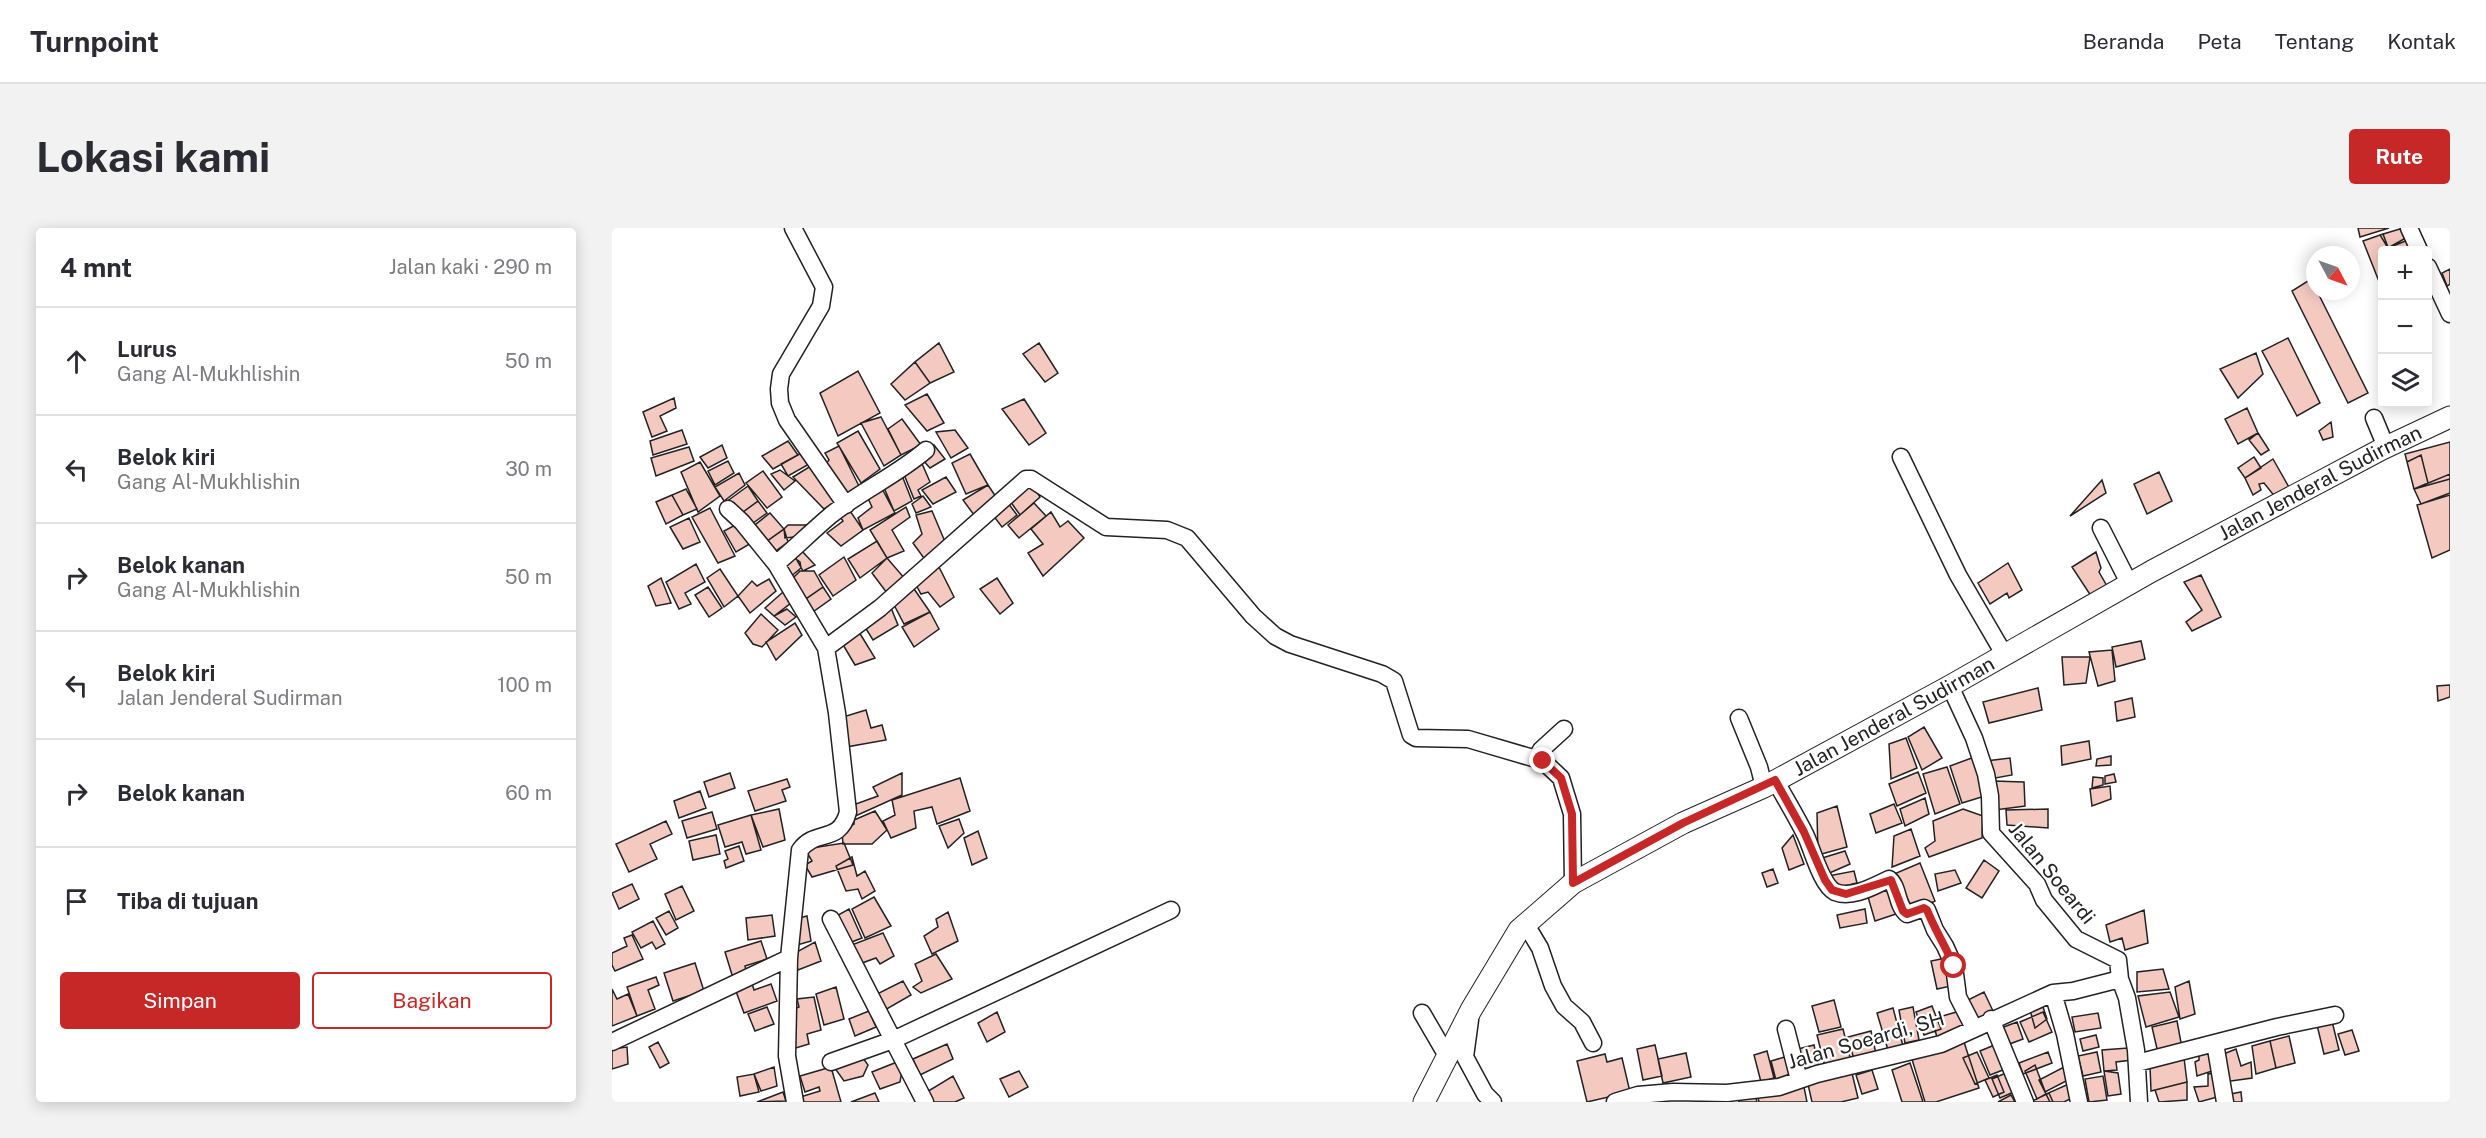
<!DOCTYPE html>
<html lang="id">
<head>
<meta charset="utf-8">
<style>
	:root { --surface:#fff; --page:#f2f2f3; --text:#2b2b33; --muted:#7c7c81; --line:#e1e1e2; --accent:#c62828 }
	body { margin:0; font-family:"Public Sans",sans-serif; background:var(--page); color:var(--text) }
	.controls { position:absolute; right:18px; top:18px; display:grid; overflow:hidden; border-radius:6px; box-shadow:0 3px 15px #0003 }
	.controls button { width:54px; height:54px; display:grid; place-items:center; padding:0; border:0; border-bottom:2px solid var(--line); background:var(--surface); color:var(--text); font:30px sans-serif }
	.compass { position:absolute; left:1694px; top:18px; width:54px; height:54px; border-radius:50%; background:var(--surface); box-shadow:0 3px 15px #0003; rotate:131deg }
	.stop { position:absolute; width:18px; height:18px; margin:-14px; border:4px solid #c62828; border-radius:50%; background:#fff }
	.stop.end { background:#c62828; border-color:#fff; box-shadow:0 2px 6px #0008 }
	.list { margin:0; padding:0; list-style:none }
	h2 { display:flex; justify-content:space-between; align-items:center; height:78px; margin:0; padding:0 24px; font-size:26px }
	h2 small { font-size:20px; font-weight:400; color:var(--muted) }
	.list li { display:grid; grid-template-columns:39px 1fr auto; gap:18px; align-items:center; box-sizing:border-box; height:108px; padding:0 24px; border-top:2px solid var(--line) }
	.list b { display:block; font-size:22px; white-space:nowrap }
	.list p { margin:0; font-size:20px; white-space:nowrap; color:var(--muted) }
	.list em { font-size:20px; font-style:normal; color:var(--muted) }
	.actions { display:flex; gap:12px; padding:18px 24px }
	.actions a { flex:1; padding:14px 0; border:2px solid var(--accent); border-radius:6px; text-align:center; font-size:21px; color:var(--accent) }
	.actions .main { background:var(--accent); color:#fff }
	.icon { flex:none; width:33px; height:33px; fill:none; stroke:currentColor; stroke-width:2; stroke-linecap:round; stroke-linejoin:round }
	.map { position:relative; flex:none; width:1838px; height:874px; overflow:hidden; border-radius:6px }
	header { display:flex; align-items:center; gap:36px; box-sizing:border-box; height:84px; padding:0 30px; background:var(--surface); border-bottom:2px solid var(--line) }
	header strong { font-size:28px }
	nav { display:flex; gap:33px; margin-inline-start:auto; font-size:21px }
	.intro { display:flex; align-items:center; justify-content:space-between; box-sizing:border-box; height:144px; padding:0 36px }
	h1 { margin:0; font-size:42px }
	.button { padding:15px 27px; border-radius:6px; background:var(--accent); color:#fff; font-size:21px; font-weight:700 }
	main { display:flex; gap:36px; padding:0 36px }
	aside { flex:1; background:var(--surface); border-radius:6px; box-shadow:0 3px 15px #0003 }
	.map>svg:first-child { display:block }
	.building { fill:#f3c9c0; stroke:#222; stroke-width:1.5 }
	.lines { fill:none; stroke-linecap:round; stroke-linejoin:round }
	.minor-casing { stroke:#222; stroke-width:19 }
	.major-casing { stroke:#222; stroke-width:23 }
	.minor { stroke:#fff; stroke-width:16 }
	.major { stroke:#fff; stroke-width:21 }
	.route { stroke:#c62828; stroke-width:8 }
	.labels { text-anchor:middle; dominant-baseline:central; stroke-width:4.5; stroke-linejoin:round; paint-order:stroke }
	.street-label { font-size:20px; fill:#222; stroke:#fff }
</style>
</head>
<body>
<header>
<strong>Turnpoint</strong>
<nav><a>Beranda</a><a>Peta</a><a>Tentang</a><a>Kontak</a></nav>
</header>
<div class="intro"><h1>Lokasi kami</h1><a class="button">Rute</a></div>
<main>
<aside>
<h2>4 mnt<small>Jalan kaki · 290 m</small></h2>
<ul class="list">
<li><svg class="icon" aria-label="ahead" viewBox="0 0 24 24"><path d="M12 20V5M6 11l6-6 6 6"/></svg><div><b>Lurus</b><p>Gang Al-Mukhlishin</p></div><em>50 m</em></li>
<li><svg class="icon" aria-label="left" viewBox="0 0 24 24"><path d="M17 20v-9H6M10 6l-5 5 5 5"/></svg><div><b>Belok kiri</b><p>Gang Al-Mukhlishin</p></div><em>30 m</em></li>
<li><svg class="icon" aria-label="right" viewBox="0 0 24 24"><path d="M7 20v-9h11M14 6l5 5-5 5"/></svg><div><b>Belok kanan</b><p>Gang Al-Mukhlishin</p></div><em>50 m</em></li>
<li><svg class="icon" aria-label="left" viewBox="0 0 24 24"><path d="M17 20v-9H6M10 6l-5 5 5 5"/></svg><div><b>Belok kiri</b><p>Jalan Jenderal Sudirman</p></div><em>100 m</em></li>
<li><svg class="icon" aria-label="right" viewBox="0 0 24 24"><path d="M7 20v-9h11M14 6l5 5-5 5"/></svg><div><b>Belok kanan</b></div><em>60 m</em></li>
<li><svg class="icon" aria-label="arrive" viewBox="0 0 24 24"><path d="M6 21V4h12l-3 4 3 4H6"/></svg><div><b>Tiba di tujuan</b></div></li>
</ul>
<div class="actions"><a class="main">Simpan</a><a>Bagikan</a></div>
</aside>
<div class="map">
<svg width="1838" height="874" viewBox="0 0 1838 874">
	<rect width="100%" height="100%" fill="#fff"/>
	<path class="building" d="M1746 0H1777L1748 9Z
		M1791 0 1792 11 1776 20 1768 7Z
		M1771 6 1777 22H1770V61L1751 13Z
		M1796 12 1798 18 1789 22H1777L1776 20Z
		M1838 41V56L1835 58 1830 45Z
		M1699 51 1756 165 1736 175 1680 63Z
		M1676 110 1708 175 1685 188 1650 123Z
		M327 115 342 144 318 155 303 134Z
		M427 115 446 145 433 154 411 126Z
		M1644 125 1651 146 1626 170 1608 141Z
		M303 134 318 155 293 172 279 156Z
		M246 143 268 185 226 208 208 165Z
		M315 166 332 195 315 203 293 177Z
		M62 170 64 180 48 188 55 203 40 209 31 184Z
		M412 171 434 205 417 217 390 181Z
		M1635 180 1646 205 1626 216 1613 191Z
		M269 189 289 227 272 238 249 195Z
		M290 191 309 217 289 227 276 201Z
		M1719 194 1721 209 1711 212 1707 203Z
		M70 202 75 216 41 227 38 213Z
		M343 202 356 220 339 230 324 204Z
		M246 203 268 241 249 255 225 215Z
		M1646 205 1657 222 1649 227 1637 212Z
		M176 213 186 227 161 241 150 228Z
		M1838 214V251L1802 261 1793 226Z
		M110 217 115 230 96 240 88 229Z
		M322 217 333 231 318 240 309 230Z
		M227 218 248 260 231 266 212 238 217 232 213 225Z
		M77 219 82 233 44 248 39 230Z
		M193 223 199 235 176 248 169 236Z
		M358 226 376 257 354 266 340 235Z
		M1809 227 1816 255 1802 261 1795 234Z
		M1642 229 1649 240 1633 250 1626 240Z
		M308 231 318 254 306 262 309 268 302 271 291 244Z
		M1661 231 1678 261 1664 270 1652 255 1647 256 1649 262 1641 267 1633 250Z
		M116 233 122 245 103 257 96 243Z
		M88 234 108 268 86 284 69 244Z
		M202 236 226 273 212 281 181 249Z
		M168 242 183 253 172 262 159 246Z
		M151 243 170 269 155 280 134 255Z
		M1547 244 1560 273 1535 286 1522 256Z
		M127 245 133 257 112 273 103 259Z
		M289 245 300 273 282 283 270 255Z
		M1838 246V265L1809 276 1802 261Z
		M334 249 344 264 321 276 310 262Z
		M1490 252 1494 265 1458 288Z
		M419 254 428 269 408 287 398 273Z
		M268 257 283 285 251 302 246 290 260 279 254 266Z
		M376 257 386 272 365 291 351 272Z
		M136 258 146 273 127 287 114 274Z
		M74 261 85 281 71 287 60 267Z
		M60 267 71 287 54 296 44 274Z
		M1838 267V322L1820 330 1805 277Z
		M311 268 319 279 304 285 300 276Z
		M146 273 155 285 137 298 127 287Z
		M396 275 405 287 390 299 380 286Z
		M422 275 434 288 407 310 396 297Z
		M234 277 251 302 229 318 215 305 231 293 226 286Z
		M294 279 298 289 280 302 292 323 275 330 258 302Z
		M98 280 123 328 106 335 80 289Z
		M320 283 334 316 314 333 301 315 310 306 304 287Z
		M439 284 448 299 456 293 472 310 431 348 416 325 431 316 419 301Z
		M158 285 172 301 151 316 139 300Z
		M77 290 88 314 71 321 58 299Z
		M127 295 141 314 124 324 112 303Z
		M176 297H197L192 308 173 310 172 301Z
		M172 301 176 314 157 328 151 316Z
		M265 313 275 330 248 350 236 331Z
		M188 321 203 337 191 343 182 327Z
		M1484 324 1489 340 1487 344 1495 358 1479 368 1460 339Z
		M178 327 188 334 189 340 177 350 168 338Z
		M232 329 244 352 221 368 207 347Z
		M275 330 294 352 275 365 260 345Z
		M325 335 342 369 328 379 316 364 309 366 303 355Z
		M1396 335 1410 362 1397 370 1395 365 1378 376 1366 355Z
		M84 336 93 354 73 365 79 376 67 381 54 354Z
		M108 341 126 368 112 379 95 350Z
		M188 343H202L211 359 188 375 180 351Z
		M1589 347 1609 389 1580 403 1574 394 1590 382 1572 354Z
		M49 350 59 375 44 378 36 358Z
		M385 350 401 375 388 386 368 361Z
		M157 351 164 363 138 385 126 368 140 353 145 358Z
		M300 358 318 384 292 396 280 373Z
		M96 359 110 380 97 389 83 367Z
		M211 359 219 371 198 386 188 375Z
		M171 364 179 375 162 388 153 380Z
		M277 375 286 397 261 412 251 396Z
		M175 381 184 389 173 397 162 388Z
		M318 384 327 401 302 419 290 399Z
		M149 386 166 402 150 419 141 416 133 405Z
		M183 395 190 407 164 432 154 414Z
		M247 404 263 430 243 437 230 415Z
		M1529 413 1533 431 1504 439 1500 419Z
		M1500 422 1503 453 1486 458 1477 424Z
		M1450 429H1478L1474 455 1452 457Z
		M1838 457V469L1826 473 1825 458Z
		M1426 460 1430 482 1377 495 1371 474Z
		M1520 470 1523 489 1505 493 1503 474Z
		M254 482 259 500 270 497 274 512 234 519 231 489Z
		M1312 499 1330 530 1310 542 1296 509Z
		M1294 510 1305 540 1279 551 1277 516Z
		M1477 513 1479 531 1450 537 1449 518Z
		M1365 528 1373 568 1350 575 1338 538Z
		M1499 528V537L1484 538 1485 531Z
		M1398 530 1400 547 1378 551 1374 533Z
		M1335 539 1348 576 1323 586 1311 546Z
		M1306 544 1314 565 1285 578 1277 556Z
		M118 545 123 560 97 569 92 554Z
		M290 545V567L239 590 241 577 266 568 261 559Z
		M1502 546 1504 554 1493 556V548Z
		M1481 549 1491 550V557L1480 560Z
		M348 550 358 583 325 596 320 579 302 583 304 600 279 610 271 593 283 587 280 572Z
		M175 551 178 559 170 562 174 573 143 583 136 563Z
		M1381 553 1412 554 1413 578 1383 582Z
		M1498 558 1499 571 1480 578 1478 561Z
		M88 563 94 580 67 590 62 573Z
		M1313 570 1317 586 1293 598 1288 581Z
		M1282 576 1290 595 1264 605 1258 586Z
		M1225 578 1235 619 1206 627 1205 585Z
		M167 581 173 612 151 619 139 587Z
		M1351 581 1371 588 1370 610 1317 629 1313 620 1323 613 1321 593Z
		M1436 581V600L1395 597 1394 582Z
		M263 583 275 602 260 616H231L230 604 242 596V592Z
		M100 584 105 601 75 610 70 593Z
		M139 587 149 622 134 626 130 614 113 619 106 597Z
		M347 591 352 605 336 620 327 598Z
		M54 593 60 606 38 616 45 631 17 644 4 616Z
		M1299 601 1308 628 1280 639 1282 608Z
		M366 603 375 630 360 637 352 610Z
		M104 607 108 626 81 632 77 613Z
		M1181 607 1192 636 1177 642 1170 620Z
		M232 615 241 637 200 649 193 637 200 633 193 621Z
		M127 618 132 633 114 640 112 633 116 631 113 623Z
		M1233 623 1238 636 1213 647 1207 631Z
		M240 629 245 648 253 643 263 663 250 671 246 661 234 663 224 638Z
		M1372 632 1387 643 1370 670 1354 660Z
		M1308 635 1323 673 1302 683 1282 646Z
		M1161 641 1166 655 1155 659 1150 645Z
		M1343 642 1349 655 1326 663 1323 646Z
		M1242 643 1245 655 1224 660 1216 648Z
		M1277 655 1287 685 1263 693 1254 662Z
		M20 656 27 671 7 681 0 665Z
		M70 658 82 683 64 692 53 666Z
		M262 669 279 698 253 710 240 681Z
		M237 681 250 710 237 715 219 691Z
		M1253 681 1255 695 1228 700 1225 687Z
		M1532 682 1536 715 1513 722 1510 710 1498 714 1494 697Z
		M57 683 66 700 54 707 44 690Z
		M336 684 346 713 320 726 312 708 326 699 324 691Z
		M160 687 163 708 136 712 134 690Z
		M195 688 199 713 175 720V693Z
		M41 693 53 716 44 721 40 714 29 720 20 704Z
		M271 705 282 728 268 736 264 730 250 735 237 718Z
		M20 707 31 731 3 743 0 737V725L15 718 12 710Z
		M149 713 155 731 133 738 135 746 121 750 113 724Z
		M203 714 209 733 186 742 181 726Z
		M324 726 340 751 309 765 301 759 310 753 303 736Z
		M1334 730 1339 758 1325 761 1319 733Z
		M83 735 92 763 61 773 52 745Z
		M1551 741 1557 761 1525 764V744Z
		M44 749 47 757 36 762 43 781 25 788 15 759Z
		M139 752 142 762 159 756 165 773 132 785 122 758Z
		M291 753 299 767 273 782 265 766Z
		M1577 753 1583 786 1568 791 1563 759Z
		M224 759 232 791 212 797 204 766Z
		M0 761 5 771 16 766 25 788 0 798Z
		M1372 764 1382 785 1363 793 1352 774Z
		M1558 764 1567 789 1534 799 1526 768Z
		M202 769 209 802 195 806 197 816 177 822 179 782 187 779 185 771Z
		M1222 772 1229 799 1207 804 1200 778Z
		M1320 778 1329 801 1312 807 1304 784Z
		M155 779 162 796 143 803 136 786Z
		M1301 779 1307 812 1293 815 1287 782Z
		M1431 779 1435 791 1423 800 1418 782Z
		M1281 780 1291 818 1276 822 1265 785Z
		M257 783 264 799 243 808 237 791Z
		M1348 783 1352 797 1326 813 1320 791Z
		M385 784 393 804 375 814 366 795Z
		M1431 784 1440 804 1417 814 1408 794Z
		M1486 785 1489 800 1463 804 1460 789Z
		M1565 793 1570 820 1546 825 1540 799Z
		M1720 793 1727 822 1712 826 1705 797Z
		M1405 794 1411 811 1395 817 1389 800Z
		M1231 801 1239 833 1213 839 1205 807Z
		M1740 802 1747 823 1733 827 1726 806Z
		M1259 803 1264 826 1242 832 1236 809Z
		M1484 807 1487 819 1471 823 1468 811Z
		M1677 808 1683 835 1664 840 1658 813Z
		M1351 811 1367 860 1324 874H1313L1299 828Z
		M1658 813 1664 840 1644 846 1640 818Z
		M46 814 57 835 48 840 37 819Z
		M335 816 341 831 308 847 301 831Z
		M1385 816 1396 840 1378 847 1368 823Z
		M1043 817 1050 848 1031 852 1025 821Z
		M1202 817 1207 840 1191 844 1186 821Z
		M15 819 16 836 0 841V821Z
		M1516 820 1520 832 1504 834 1505 842 1492 843 1490 822Z
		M1624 821 1629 838 1639 834 1640 850 1612 854 1609 827Z
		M1155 823 1162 850 1149 854 1142 827Z
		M1599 823 1603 842 1585 848 1583 834 1587 832V827Z
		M1365 824 1377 850 1363 856 1351 830Z
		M1436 824 1440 835 1411 846 1407 835Z
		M1485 824 1489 844 1471 848 1466 828Z
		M1074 825 1079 849 1051 855 1046 831Z
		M993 826 995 834 1010 830 1018 864 975 874 965 833Z
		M1176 828 1181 848 1164 852 1159 833Z
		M251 830 256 837 251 848 232 853 222 839Z
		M1572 830 1575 854 1539 863 1538 838Z
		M285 834 290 842 288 854 268 861 260 844Z
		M1298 835 1311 874H1290L1280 842Z
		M1423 837 1434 866 1425 871 1413 843Z
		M162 839 165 858 149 863 142 846Z
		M219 839 229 874H186L185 870 208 863 207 859 193 864 188 848Z
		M1452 839 1458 851 1433 864 1427 852Z
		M1239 841 1246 870 1229 874H1200L1195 852Z
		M1260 842 1266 861 1250 866 1244 847Z
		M407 843 416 859 397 869 388 851Z
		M1492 843 1506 845 1509 866 1496 868Z
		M1396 844 1404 863 1388 870 1380 851Z
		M1608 844 1609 868 1587 874 1582 859 1596 858V846Z
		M142 846 147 864 128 868 125 849Z
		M1385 847 1392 864 1381 869 1373 852Z
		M341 848 352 870 343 874H318L313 865Z
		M1491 848 1495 872 1477 874 1473 851Z
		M1191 854 1195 874H1147L1145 865Z
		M1575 854V872L1547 874 1543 862Z
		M1459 855 1464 868 1452 874H1438L1434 866Z
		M171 864 174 873 145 874Z
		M1629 864 1630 874H1615L1613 867Z
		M263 865 267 874H239Z
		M1437 865 1441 874H1420V873Z
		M1143 867 1145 874H1127L1126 871Z
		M1399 867 1403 874H1386Z"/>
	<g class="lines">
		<defs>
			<path id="minor" d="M181 0 212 59 209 78 169 146 167 161 168 175 175 192 234 277
				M1797 0 1807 22
				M1816 39 1838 86
				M1762 190 1774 219
				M1289 229 1346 347 1392 426
				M116 281 130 294 164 336
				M1489 300 1517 355
				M214 420 268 380 414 251H419L494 299 555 302 575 310 641 388 663 408 678 416 770 446 782 453 799 507 804 510 856 511 931 533 949 550 960 586 961 655
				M1338 458 1362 510 1374 546 1378 568 1379 605 1425 656 1432 672 1464 711 1506 732 1508 751 1515 770 1524 822 1527 874
				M1127 490 1147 539 1152 559
				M924 531 929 522 952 501
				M1163 552C1173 570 1184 588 1193 606 1200 620 1209 657 1223 664 1240 671 1262 658 1277 651 1287 659 1284 677 1295 686L1312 680 1315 682 1323 702 1333 718 1342 738 1346 769 1362 800
				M219 691 281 812 559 682
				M913 695 928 720 941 758 952 778 970 794 981 815
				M1441 765 1453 806 1467 874
				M810 785 835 828
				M1379 791 1413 874
				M858 792 853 829 873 866 881 874
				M1174 801 1187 852
				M0 814 177 730
				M1603 815 1613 874
				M219 834 281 812 313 874
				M1525 835 1665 799 1723 787
				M183 874 175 828 177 730 188 622C204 600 227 617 236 584L225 485 214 420 164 336C183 320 200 303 219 287 249 263 285 247 314 222
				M1003 874 1026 867 1061 864 1115 865 1167 859 1205 846 1329 816 1441 765 1461 763 1508 751"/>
			<g id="major">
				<path id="s1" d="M812 874 859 782 907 702 961 655 1071 595 1152 559 1338 458 1540 343 1770 221 1838 189"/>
			</g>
		</defs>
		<use href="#minor" class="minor-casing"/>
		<use href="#major" class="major-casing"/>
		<use href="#minor" class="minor"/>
		<use href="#major" class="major"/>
	</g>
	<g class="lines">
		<path class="route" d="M931 533 949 550 960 586 961 655 1071 595 1163 552 1192 604 1213 652 1220 662 1234 666 1279 652 1291 683 1295 686 1312 680 1315 682C1323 702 1334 719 1342 738"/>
	</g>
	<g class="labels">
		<g class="street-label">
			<text stroke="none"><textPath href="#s1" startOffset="1116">Jalan Jenderal Sudirman</textPath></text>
			<text stroke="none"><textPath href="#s1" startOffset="630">Jalan Jenderal Sudirman</textPath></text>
			<text transform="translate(1440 645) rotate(51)">Jalan Soeardi</text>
			<text transform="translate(1254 812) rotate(-16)">Jalan Soeardi, SH</text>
		</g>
	</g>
</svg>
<div class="controls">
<button>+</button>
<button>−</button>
<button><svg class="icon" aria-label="layers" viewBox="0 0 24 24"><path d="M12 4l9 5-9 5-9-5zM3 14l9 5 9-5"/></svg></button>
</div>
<svg class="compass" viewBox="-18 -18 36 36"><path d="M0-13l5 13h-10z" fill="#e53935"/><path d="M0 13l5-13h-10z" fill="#7c7c81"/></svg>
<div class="stop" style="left:1342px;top:738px"></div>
<div class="stop end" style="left:931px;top:533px"></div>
</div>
</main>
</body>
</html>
